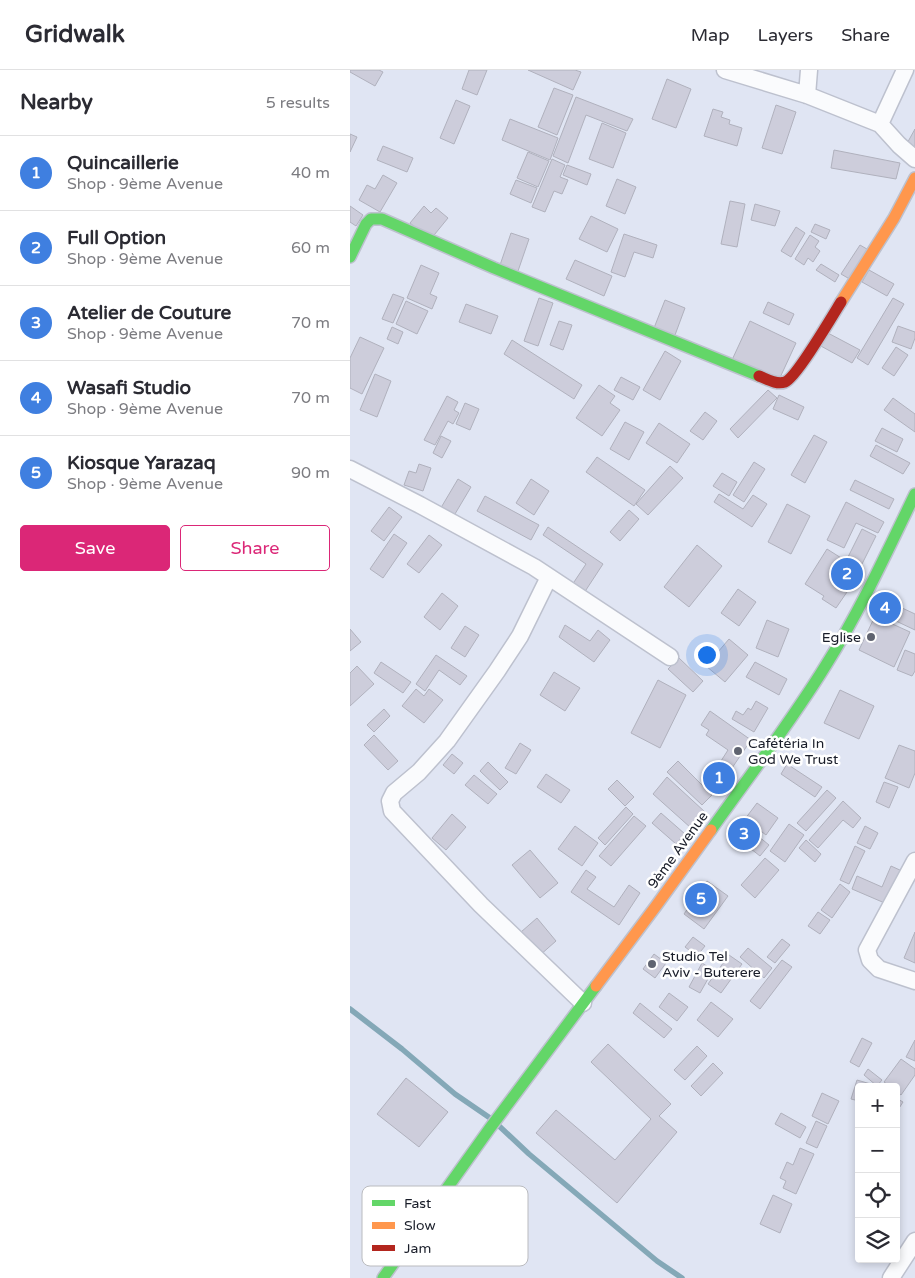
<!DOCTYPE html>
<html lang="en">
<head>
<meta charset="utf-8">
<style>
	:root { --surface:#fff; --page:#f7f7f7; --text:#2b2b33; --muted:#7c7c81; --line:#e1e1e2; --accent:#db2777 }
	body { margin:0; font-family:"Varela Round",sans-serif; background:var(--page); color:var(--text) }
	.controls { position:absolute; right:15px; bottom:15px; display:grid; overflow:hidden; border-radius:5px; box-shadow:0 2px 8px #0003 }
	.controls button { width:45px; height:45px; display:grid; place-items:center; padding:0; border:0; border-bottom:1px solid var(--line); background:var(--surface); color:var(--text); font:25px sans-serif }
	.you { position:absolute; left:356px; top:584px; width:18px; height:18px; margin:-12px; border:4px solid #fff; border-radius:50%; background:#1a73e8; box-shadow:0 0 0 8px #1a73e833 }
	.badge { display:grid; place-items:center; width:32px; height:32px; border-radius:50%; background:var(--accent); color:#fff; font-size:16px; font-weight:700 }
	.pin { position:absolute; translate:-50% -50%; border:2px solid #fff; box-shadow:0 1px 5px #0006 }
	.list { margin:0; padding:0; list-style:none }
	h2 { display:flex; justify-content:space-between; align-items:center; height:65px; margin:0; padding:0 20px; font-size:21px }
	h2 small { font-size:16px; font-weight:400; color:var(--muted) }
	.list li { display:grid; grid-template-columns:32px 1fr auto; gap:15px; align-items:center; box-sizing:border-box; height:75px; padding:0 20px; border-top:1px solid var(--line) }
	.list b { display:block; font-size:19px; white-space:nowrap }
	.list p { margin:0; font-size:16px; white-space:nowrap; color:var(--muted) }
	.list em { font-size:16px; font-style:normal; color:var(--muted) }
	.actions { display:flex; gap:10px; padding:15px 20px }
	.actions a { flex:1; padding:11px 0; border:1px solid var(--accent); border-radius:5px; text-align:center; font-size:18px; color:var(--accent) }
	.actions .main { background:var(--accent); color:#fff }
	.icon { flex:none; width:28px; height:28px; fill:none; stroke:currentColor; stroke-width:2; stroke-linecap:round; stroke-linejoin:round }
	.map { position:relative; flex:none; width:565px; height:1208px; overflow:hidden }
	header { display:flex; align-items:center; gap:30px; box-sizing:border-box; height:70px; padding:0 25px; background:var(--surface); border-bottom:1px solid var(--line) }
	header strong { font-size:24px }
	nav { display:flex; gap:28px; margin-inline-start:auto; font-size:18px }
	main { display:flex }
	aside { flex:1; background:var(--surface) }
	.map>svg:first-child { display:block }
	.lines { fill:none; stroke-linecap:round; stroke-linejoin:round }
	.stream { stroke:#84a8b7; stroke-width:5.5 }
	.building { fill:#cdcddb; stroke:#b0b1bd }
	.street-casing { stroke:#bdc1ce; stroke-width:19 }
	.fast-casing { stroke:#bdc1ce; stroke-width:14 }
	.slow-casing { stroke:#bdc1ce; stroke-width:14 }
	.jam-casing { stroke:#bdc1ce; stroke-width:14 }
	.street { stroke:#fafbfd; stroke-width:16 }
	.fast { stroke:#63d668; stroke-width:11 }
	.slow { stroke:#ff974d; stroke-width:11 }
	.jam { stroke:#b3261e; stroke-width:11 }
	.poi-dot { fill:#5f6370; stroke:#fff; stroke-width:2 }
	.labels { text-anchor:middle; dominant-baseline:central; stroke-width:5; stroke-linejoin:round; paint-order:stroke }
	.poi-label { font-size:14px; fill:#191d29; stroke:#fff; text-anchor:start }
	.street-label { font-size:14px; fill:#191d29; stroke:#fff }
	.key { fill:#fff; stroke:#babbbf; stroke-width:1 }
	.key-label { font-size:14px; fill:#191d29 }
</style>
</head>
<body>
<header>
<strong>Gridwalk</strong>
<nav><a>Map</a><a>Layers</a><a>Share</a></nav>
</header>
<main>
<aside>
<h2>Nearby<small>5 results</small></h2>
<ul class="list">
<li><span class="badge" style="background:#3f7fe0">1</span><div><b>Quincaillerie</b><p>Shop · 9ème Avenue</p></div><em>40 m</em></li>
<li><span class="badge" style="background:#3f7fe0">2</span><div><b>Full Option</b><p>Shop · 9ème Avenue</p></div><em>60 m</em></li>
<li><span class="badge" style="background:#3f7fe0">3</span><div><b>Atelier de Couture</b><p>Shop · 9ème Avenue</p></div><em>70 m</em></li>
<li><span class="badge" style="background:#3f7fe0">4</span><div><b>Wasafi Studio</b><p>Shop · 9ème Avenue</p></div><em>70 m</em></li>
<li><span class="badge" style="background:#3f7fe0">5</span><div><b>Kiosque Yarazaq</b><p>Shop · 9ème Avenue</p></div><em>90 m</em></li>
</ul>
<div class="actions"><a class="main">Save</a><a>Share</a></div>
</aside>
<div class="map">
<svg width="565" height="1208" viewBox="0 0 565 1208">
	<rect width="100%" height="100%" fill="#e0e5f3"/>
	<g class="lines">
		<path class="stream" d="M0 939 52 979 105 1024 140 1048
			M147 1054 179 1084 307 1191 332 1208"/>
	</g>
	<path class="building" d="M0 0H29L33 2 25 16 0 2Z
		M119 0H137L127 25 112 19Z
		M178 0H225L231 2 223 20Z
		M317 9 341 19 326 58 302 49Z
		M204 18 223 25 207 65 188 57Z
		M226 27 283 49 277 61 236 45 218 93 203 86Z
		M106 30 120 36 104 74 90 68Z
		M426 35 446 42 432 84 412 78Z
		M363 39 373 42 371 47 380 50 379 54 392 58 387 76 354 66Z
		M160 49 208 68 200 90 152 70Z
		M252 53 276 63 263 98 239 89Z
		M565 59V82L555 77Z
		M0 64 7 67 0 82Z
		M33 76 63 88 57 102 27 90Z
		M484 80 550 93 546 109 481 98Z
		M178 82 199 91 188 117 167 108Z
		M202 89 215 95 210 107 218 110 212 124 204 121 195 142 182 137Z
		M217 95 241 104 237 115 213 105Z
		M33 105 47 113 30 142 9 130 17 115 25 119Z
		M267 109 286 117 275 144 256 136Z
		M166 110 187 118 181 133 160 124Z
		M380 131 395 134 387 177 371 174Z
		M405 134 430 141 425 156 401 150Z
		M0 136 13 145 6 156 0 152Z
		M74 136 81 143 86 138 98 148 80 170 60 153Z
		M241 146 268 159 257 182 229 169Z
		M465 154 480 160 476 169 461 162Z
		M446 157 455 163 441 187 431 181Z
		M161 163 179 169 167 204 149 198Z
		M274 164 307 175 303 188 284 182 275 207 261 202Z
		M460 165 469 171 465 177 470 181 463 192 458 188 454 195 445 189Z
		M510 175 522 182 503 211 491 204Z
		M225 190 262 206 254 226 216 209Z
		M471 194 489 205 485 212 466 200Z
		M71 195 89 203 80 224 87 227 82 239 57 228Z
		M519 200 544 214 537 226 512 212Z
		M43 224 54 228 43 253 32 249Z
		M189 228 203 233 188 276 174 271Z
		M543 228 554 234 518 295 507 288Z
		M315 230 335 238 325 265 304 258Z
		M56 231 78 241 67 264 46 254Z
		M418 232 444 244 439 255 413 243Z
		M116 234 148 246 141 264 109 252Z
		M209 251 222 255 213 280 200 275Z
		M400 251 446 273 428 312 382 290Z
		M548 256 565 262V268L561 279 542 272Z
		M42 257 53 262 48 274 37 269Z
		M476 262 510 280 502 293 469 275Z
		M10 267 34 278 12 324 0 318V288Z
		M162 270 232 315 224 329 154 284Z
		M546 277 558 285 544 306 532 298Z
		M315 281 331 291 310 330 293 320Z
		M25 304 41 311 27 347 10 340Z
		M271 307 290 317 283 330 264 320Z
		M249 315 265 326 260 333 270 340 252 366 226 348Z
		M418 320 427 328 388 368 380 359Z
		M429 325 454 337 448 350 423 339Z
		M97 326 108 332 104 340 109 343 103 354 98 351 85 375 74 370Z
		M543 328 565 344V362L534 340Z
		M115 333 129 339 120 360 106 354Z
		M355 342 367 351 353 370 340 361Z
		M275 352 294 362 279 390 260 379Z
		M309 353 340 374 327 393 296 373Z
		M532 358 553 369 547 382 525 371Z
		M464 365 477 372 455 413 441 405Z
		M91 366 101 371 92 388 83 383Z
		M526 375 560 393 553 404 520 386Z
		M247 387 295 420 284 436 236 402Z
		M404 392 415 399 394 432 383 425Z
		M69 394 81 398 73 421 54 415 59 401 66 403Z
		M320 396 333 408 298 445 286 434Z
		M372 403 387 412 379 426 363 416Z
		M108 409 121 417 102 449 89 441Z
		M181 409 199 421 184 445 166 433Z
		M505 410 544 429 539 439 500 420Z
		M369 424 393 439 403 425 417 434 402 457 364 432Z
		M135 426 189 455 181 470 127 441Z
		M496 432 534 452 528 463 506 453 494 478 477 470Z
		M437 434 460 446 441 484 418 472Z
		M39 437 52 447 34 471 21 461Z
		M279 440 289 449 270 471 260 462Z
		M198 457 253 494 234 523 222 515 236 494 193 465Z
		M512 459 526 466 512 494 498 487Z
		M44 464 57 473 33 508 20 499Z
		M79 465 92 475 69 503 57 494Z
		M347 475 372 496 339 537 314 517Z
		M477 479 507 498 498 512 490 506 485 514 497 522 486 538 472 529 474 526 455 514Z
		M388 519 406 532 389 556 371 543Z
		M92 523 108 536 90 560 74 547Z
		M535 530 565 544V560L529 543Z
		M525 546 560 562 544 597 509 580Z
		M417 550 439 559 428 587 406 578Z
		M215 555 240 571 248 560 260 570 244 592 209 567Z
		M115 556 129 565 115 587 101 578Z
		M0 559 11 572 0 581Z
		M379 569 398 585 375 612 356 596Z
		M555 580 565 584V601L562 606 547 600Z
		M86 585 117 606 110 615 89 600 75 621 66 614Z
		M329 588 353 611 343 622 318 599Z
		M31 592 61 612 53 623 24 603Z
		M405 592 437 609 429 625 396 607Z
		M7 596 24 614 0 636V603Z
		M204 602 230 618 215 641 190 625Z
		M308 610 336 625 310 678 281 663Z
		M66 619 74 626 79 619 93 630 74 653 52 636Z
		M490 620 524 636 509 669 474 653Z
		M406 631 418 638 404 662 382 649 386 641 393 645 398 638 401 640Z
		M34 639 40 646 24 662 17 655Z
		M360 641 401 670 382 698 371 691 378 680 356 665 359 660 351 655Z
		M24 665 48 691 38 700 14 675Z
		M170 673 181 680 166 704 155 698Z
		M549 675 565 681V703L559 718 535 708Z
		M102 684 113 693 104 704 93 695Z
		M328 691 362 725 352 735 317 702Z
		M371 691 382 698 366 721 356 713Z
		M138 692 158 712 150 720 130 701Z
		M437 694 472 717 465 727 431 704Z
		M196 704 220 720 211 733 187 717Z
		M124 705 147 724 138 734 115 715Z
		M317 707 355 742 341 758 303 724Z
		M267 710 284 727 275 736 258 719Z
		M534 712 548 717 539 738 526 732Z
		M477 720 486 728 456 761 447 753Z
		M493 731 511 748 503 758 493 750 468 778 459 770Z
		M407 733 428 748 416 765 395 749Z
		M276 737 283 744 255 775 248 768Z
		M311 743 335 764 326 774 302 753Z
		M102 744 116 757 96 780 82 768Z
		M284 746 296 756 261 796 249 786Z
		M439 754 454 765 435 792 420 781Z
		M225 756 248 773 232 796 208 779Z
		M396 756 419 775 410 786 387 768Z
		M515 756 528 763 520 779 507 773Z
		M456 770 471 784 465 792 449 778Z
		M505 776 515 781 499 814 490 810Z
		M180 780 208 813 190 828 162 795Z
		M415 788 429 800 405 828 391 815Z
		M541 796 552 801 537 834 502 819 507 806 532 817Z
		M236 800 246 807 237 819 264 837 279 815 290 823 269 855 221 822Z
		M357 811 378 826 354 859 334 844Z
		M490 814 500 822 482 848 471 840Z
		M468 842 480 850 470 864 458 856Z
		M187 848 206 871 189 886 171 862Z
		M565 862V893L554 888Z
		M343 867 355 876 347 886 335 877Z
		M432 869 440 875 425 893 417 887Z
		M398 878 422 898 414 908 390 887Z
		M304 884 316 893 305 908 293 899Z
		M379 885 392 894 371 923 358 914Z
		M432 890 442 897 410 939 400 931Z
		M352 893 363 900 350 923 339 917Z
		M319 923 338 937 327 951 309 937Z
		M361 932 383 949 368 967 347 950Z
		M290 933 322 959 314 968 283 943Z
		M512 968 522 973 509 997 500 992Z
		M565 970V991L556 987Z
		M258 974 321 1034 309 1046 327 1062 267 1133 186 1063 206 1040 265 1090 301 1049 241 992Z
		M347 976 357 986 335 1010 324 1000Z
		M551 989 565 999V1005L551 1025 546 1021V1017H541L534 1012Z
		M363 993 373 1003 351 1026 341 1016Z
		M518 999 532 1010 527 1016 514 1005Z
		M56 1008 98 1042 69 1077 27 1044Z
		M507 1010 524 1015 523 1017H509V1031L501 1029Z
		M472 1023 489 1031 478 1054 462 1046Z
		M546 1028 553 1032 546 1043Z
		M431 1043 456 1057 450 1068 425 1054Z
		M466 1051 477 1056 467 1078 456 1073Z
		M450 1078 464 1084 446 1124 433 1118 436 1111 430 1108 437 1092 443 1095Z
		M423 1125 442 1134 430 1163 410 1154Z"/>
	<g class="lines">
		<defs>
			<path id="street" d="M375 0 457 25 530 54 549 75 565 89
				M457 25 459 0
				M530 54 555 0
				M0 399 70 435 184 497 320 587
				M199 507 170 566 147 601 97 671 69 702 44 723 40 731 42 741 131 835 233 933
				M565 791 517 880 520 890 529 899 565 911
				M541 1208 565 1171"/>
			<path id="fast" d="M0 187 16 154 21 149H32L144 198 409 306
				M361 760C400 705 441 652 476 595 510 541 537 482 565 424
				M33 1208 140 1058 246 916"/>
			<path id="slow" d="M491 232 544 148 565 108
				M246 916 306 836 361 760"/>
			<path id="jam" d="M409 306C417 309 426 315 435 312 446 308 483 245 491 232"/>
		</defs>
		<use href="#street" class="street-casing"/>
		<use href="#fast" class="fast-casing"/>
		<use href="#slow" class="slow-casing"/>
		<use href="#jam" class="jam-casing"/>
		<use href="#street" class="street"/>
		<use href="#fast" class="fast"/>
		<use href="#slow" class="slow"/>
		<use href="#jam" class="jam"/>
	</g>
	<g class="poi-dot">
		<circle cx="521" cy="567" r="5"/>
		<circle cx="388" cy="681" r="5"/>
		<circle cx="302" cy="894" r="5"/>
	</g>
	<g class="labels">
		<g class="poi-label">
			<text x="511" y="567" text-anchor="end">Eglise</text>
			<text x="398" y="673">Cafétéria In<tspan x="398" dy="16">God We Trust</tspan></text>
			<text x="312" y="886">Studio Tel<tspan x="312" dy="16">Aviv - Buterere</tspan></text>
		</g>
		<g class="street-label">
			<text transform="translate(328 780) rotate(-54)">9ème Avenue</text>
		</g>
	</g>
	<rect x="12" y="1116" width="166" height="80" rx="8" class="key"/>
	<rect x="22" y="1130" width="23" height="6" fill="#63d668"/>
	<rect x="22" y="1152" width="23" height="7" fill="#ff974d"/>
	<rect x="22" y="1175" width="23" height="6" fill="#b3261e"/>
	<g class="key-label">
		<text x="54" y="1138">Fast</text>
		<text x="54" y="1160">Slow</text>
		<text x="54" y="1183">Jam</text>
	</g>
</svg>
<div class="controls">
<button>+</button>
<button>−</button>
<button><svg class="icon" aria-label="locate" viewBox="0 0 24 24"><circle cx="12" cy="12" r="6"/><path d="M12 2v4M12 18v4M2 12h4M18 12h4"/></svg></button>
<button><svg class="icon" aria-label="layers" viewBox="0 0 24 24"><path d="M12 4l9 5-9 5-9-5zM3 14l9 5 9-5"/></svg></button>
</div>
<div class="you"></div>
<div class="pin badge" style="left:369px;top:708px;background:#3f7fe0">1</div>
<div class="pin badge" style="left:497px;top:504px;background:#3f7fe0">2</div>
<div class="pin badge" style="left:394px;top:764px;background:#3f7fe0">3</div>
<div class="pin badge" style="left:535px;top:538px;background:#3f7fe0">4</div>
<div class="pin badge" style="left:351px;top:829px;background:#3f7fe0">5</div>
</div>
</main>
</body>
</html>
